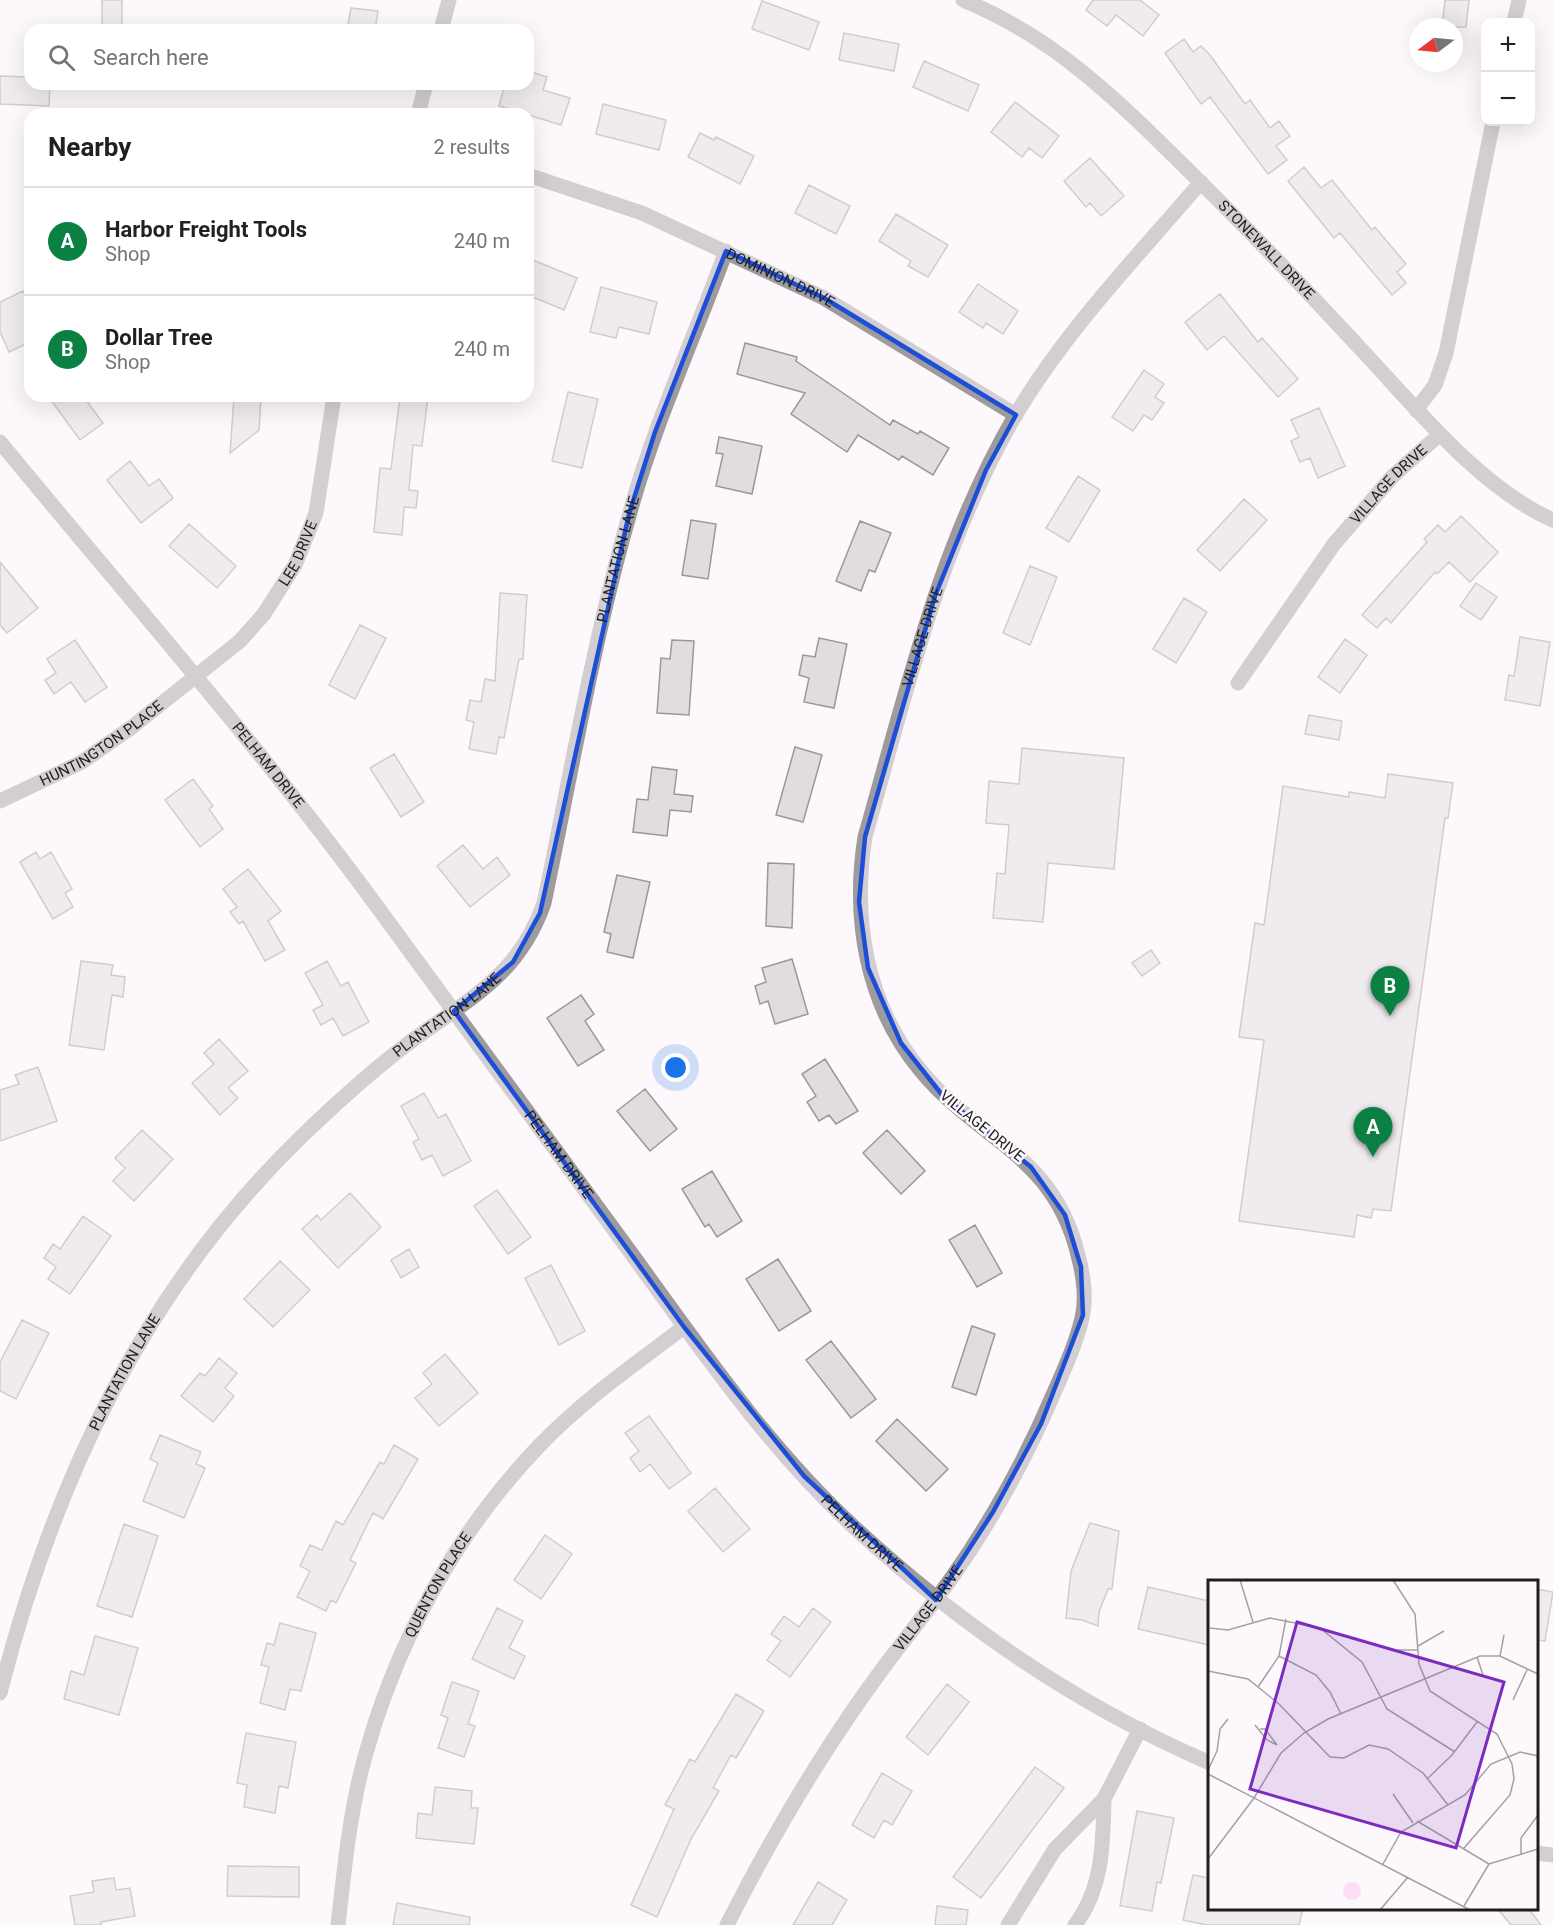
<!DOCTYPE html>
<html lang="en">
<head>
<meta charset="utf-8">
<style>
	:root { --surface:#fff; --page:#f2f2f2; --text:#202124; --muted:#757577; --line:#e0e0e0; --accent:#0b8043 }
	body { margin:0; font-family:Roboto,sans-serif; background:var(--page); color:var(--text) }
	.controls { position:absolute; right:18px; top:18px; display:grid; overflow:hidden; border-radius:12px; box-shadow:0 6px 24px #0002 }
	.controls button { width:54px; height:54px; display:grid; place-items:center; padding:0; border:0; border-bottom:2px solid var(--line); background:var(--surface); color:var(--text); font:30px sans-serif }
	.compass { position:absolute; left:1409px; top:18px; width:54px; height:54px; border-radius:50%; background:var(--surface); box-shadow:0 6px 24px #0002; rotate:254deg }
	.you { position:absolute; left:676px; top:1068px; width:21px; height:21px; margin:-15px; border:4px solid #fff; border-radius:50%; background:#1a73e8; box-shadow:0 0 0 9px #1a73e833 }
	.badge { display:grid; place-items:center; width:39px; height:39px; border-radius:50%; background:var(--accent); color:#fff; font-size:20px; font-weight:700 }
	.pin { position:absolute; translate:-50% -50px; filter:drop-shadow(0 2px 3px #0008) }
	.pin::after { content:''; position:absolute; top:32px; width:21px; height:18px; background:inherit; clip-path:polygon(0 0,100% 0,50% 100%) }
	.list { margin:0; padding:0; list-style:none }
	h2 { display:flex; justify-content:space-between; align-items:center; height:78px; margin:0; padding:0 24px; font-size:26px }
	h2 small { font-size:20px; font-weight:400; color:var(--muted) }
	.list li { display:grid; grid-template-columns:39px 1fr auto; gap:18px; align-items:center; box-sizing:border-box; height:108px; padding:0 24px; border-top:2px solid var(--line) }
	.list b { display:block; font-size:22px; white-space:nowrap }
	.list p { margin:0; font-size:20px; white-space:nowrap; color:var(--muted) }
	.list em { font-size:20px; font-style:normal; color:var(--muted) }
	.icon { flex:none; width:33px; height:33px; fill:none; stroke:currentColor; stroke-width:2; stroke-linecap:round; stroke-linejoin:round }
	.map { position:relative; flex:none; width:1553px; height:1925px; overflow:hidden }
	.search { position:absolute; background:var(--surface); box-shadow:0 6px 24px #0002; left:24px; top:24px; width:510px; height:66px; display:flex; align-items:center; gap:15px; box-sizing:border-box; padding:0 21px; border-radius:18px; color:var(--muted); font-size:22px }
	.panel { position:absolute; background:var(--surface); box-shadow:0 6px 24px #0002; left:24px; top:108px; width:510px; height:294px; border-radius:18px }
	.map>svg:first-child { display:block }
	.building { fill:#e1dce0; stroke:#9c979b; stroke-width:1.5 }
	.lines { fill:none; stroke-linecap:round; stroke-linejoin:round }
	.minor { stroke:#9d9b9d; stroke-width:15 }
	.marked { fill:none; stroke:#1d4ed8; stroke-width:4.5; stroke-linejoin:round }
	.labels { text-anchor:middle; dominant-baseline:central; stroke-width:5; stroke-linejoin:round; paint-order:stroke }
	.street-label { font-size:15px; fill:#1f1e1f; stroke:#fdf8fc }
	.inset-road { fill:none; stroke:#a4a1a4; stroke-width:1.5 }
	.view { fill:#7b2cbf; fill-opacity:0.15; stroke:#7b2cbf; stroke-width:3 }
	.inset-edge { fill:none; stroke:#1f1e1f; stroke-width:3 }
</style>
</head>
<body>
<div class="map">
<svg width="1553" height="1925" viewBox="0 0 1553 1925">
	<rect width="100%" height="100%" fill="#fdf8fc"/>
	<path class="building" d="M102 0H122V30H102Z
		M1093 0H1140L1159 15 1143 36 1116 15 1107 26 1086 10Z
		M1445 0H1469L1466 27H1442Z
		M762 1 819 22 809 50 752 29Z
		M351 8 378 11 375 30H347Z
		M844 33 899 44 894 71 839 60Z
		M1184 39 1193 52 1201 46 1210 55 1245 104 1250 100 1270 128 1279 121 1290 136 1276 146 1287 160 1268 174 1210 97 1201 104 1165 53Z
		M924 61 979 85 968 111 913 87Z
		M531 72 547 77 543 90 570 98 561 125 499 106 505 84H528Z
		M0 76 30 77V84H50L49 106 0 104Z
		M1015 102 1059 136 1042 158 1029 148 1022 157 991 132Z
		M603 104 666 120 659 150 596 134Z
		M700 133 714 140 716 137 754 156 740 184 688 157Z
		M1090 158 1124 196 1101 216 1090 203 1086 207 1064 181Z
		M1304 167 1321 188 1332 180 1372 230 1375 227 1406 264 1397 272 1406 283 1392 295 1340 233 1334 238 1288 181Z
		M809 185 850 206 836 234 795 213Z
		M896 214 948 245 928 277 908 266 911 261 879 241Z
		M528 258 577 278 564 310 528 295Z
		M978 284 1018 311 1003 334 986 323 983 328 959 312Z
		M601 287 657 302 649 334 619 327 616 338 590 332Z
		M23 291 30 305V342L9 352 0 332V302Z
		M1220 294 1258 342 1262 338 1298 379 1278 397 1224 336 1207 350 1185 322Z
		M745 343 797 357 796 361 890 425 893 420 918 434 920 431 949 448 933 475 902 456 899 460 858 435 847 452 791 414 805 393 737 374Z
		M1144 370 1164 384 1155 397 1164 403 1152 420 1144 415 1133 431 1112 417Z
		M568 392 598 399 582 468 552 461Z
		M48 396H83L103 423 80 440Z
		M400 396H428L422 446 413 445 409 490 418 491 416 508 404 507 402 535 374 532 380 468 391 469Z
		M234 397 261 399 259 430 230 453Z
		M1319 408 1345 466 1318 478 1310 458 1300 462 1291 441 1299 437 1291 420Z
		M719 437 762 446 752 494 716 486 723 454 716 453Z
		M130 461 149 486 159 479 173 498 141 523 107 480Z
		M1078 476 1100 490 1069 542 1046 528Z
		M1244 499 1267 520 1220 571 1197 550Z
		M1461 516 1498 552 1470 582 1449 562 1437 574 1435 572 1391 623 1386 618 1377 628 1362 615 1427 542 1424 539 1438 525 1445 532Z
		M691 520 716 524 708 579 682 575Z
		M860 521 891 533 875 572 869 570 861 591 836 581Z
		M189 524 236 566 217 588 169 546Z
		M0 562 38 608 7 633 0 625Z
		M1030 566 1057 577 1030 645 1003 633Z
		M1476 583 1497 597 1481 620 1460 606Z
		M500 593 527 595 523 659H519L504 738 499 737 496 754 469 749 474 722 466 720 470 700 481 702 485 679 495 681Z
		M1184 598 1207 612 1176 663 1153 649Z
		M360 625 386 638 355 699 329 685Z
		M1520 637 1550 642 1540 706 1505 700 1509 675 1514 676Z
		M819 638 847 644 834 708 804 702 809 678 799 675 803 655 815 657Z
		M1345 639 1367 655 1340 693 1318 677Z
		M75 640 107 687 85 702 71 682 54 694 45 680 56 673 47 659Z
		M672 640 694 641 689 715 657 713 661 658 670 659Z
		M1309 715 1342 721 1339 740 1305 734Z
		M795 747 822 755 803 822 776 815Z
		M1022 748 1124 758 1114 869 1048 863 1043 922 993 918 997 873 1005 874 1009 825 986 823 989 781 1019 784Z
		M394 754 424 802 401 817 370 768Z
		M652 767 677 770 674 794 693 796 691 812 670 810 667 836 633 832 637 799 648 800Z
		M1388 774 1453 783 1448 818H1445L1391 1211 1373 1209 1371 1218 1357 1215 1354 1237 1239 1221 1264 1040 1239 1037 1255 923 1264 925 1283 786 1349 797V792L1385 798Z
		M193 779 213 806 209 809 223 829 200 847 165 800Z
		M463 845 483 869 497 857 510 875 470 907 437 866Z
		M36 852 40 859 51 852 72 889 65 893 73 907 53 919 20 862Z
		M768 863 794 864 792 928 766 926Z
		M248 869 281 911 268 921 285 950 265 961 243 921 239 924 230 912 237 907 223 889Z
		M617 875 650 882 633 958 607 952 611 934 604 932Z
		M1151 950 1160 963 1142 976 1132 963Z
		M792 959 808 1014 775 1024 768 1001 760 1004 755 986 766 982 762 968Z
		M81 961 113 965 111 975 125 977 123 997 112 995 104 1050 69 1045Z
		M327 961 341 986 348 982 369 1022 343 1036 333 1018 321 1025 313 1010 323 1005 305 973Z
		M581 995 594 1014 585 1021 604 1050 578 1066 547 1018Z
		M219 1039 248 1071 228 1088 238 1098 220 1115 192 1083 214 1064 204 1053Z
		M825 1059 858 1111 836 1124 829 1115 819 1121 807 1102 816 1096 802 1074Z
		M38 1067 57 1121 0 1141V1090L19 1084 15 1075Z
		M645 1089 677 1129 650 1151 617 1111Z
		M424 1093 438 1118 446 1114 471 1161 443 1176 432 1155 422 1160 413 1142 419 1139 401 1106Z
		M142 1130 173 1159 134 1201 113 1181 125 1168 115 1158Z
		M887 1130 925 1171 901 1194 863 1153Z
		M712 1171 742 1221 717 1237 709 1224 705 1227 682 1189Z
		M497 1190 531 1237 508 1254 474 1206Z
		M350 1193 381 1227 338 1268 302 1229 317 1215 321 1220Z
		M83 1216 111 1236 70 1294 48 1279 56 1267 44 1258 53 1244 60 1249Z
		M975 1225 1002 1273 977 1287 949 1240Z
		M409 1249 419 1267 401 1278 391 1260Z
		M778 1259 811 1311 779 1331 746 1279Z
		M280 1261 310 1290 273 1327 244 1299Z
		M551 1265 585 1331 559 1345 525 1278Z
		M22 1320 49 1333 16 1399 0 1391V1362Z
		M972 1326 995 1334 976 1395 952 1387Z
		M831 1341 876 1399 851 1418 806 1360Z
		M445 1354 478 1393 439 1426 415 1398 432 1384 423 1373Z
		M219 1358 237 1373 225 1388 234 1396 213 1422 181 1396 200 1373 205 1376Z
		M649 1416 691 1473 669 1489 650 1464 640 1472 630 1458 639 1451 625 1433Z
		M897 1419 948 1469 926 1491 876 1441Z
		M160 1435 201 1452 196 1464 205 1468 184 1518 143 1501 158 1463 150 1459Z
		M394 1445 418 1459 383 1519 373 1513 350 1560 356 1563 336 1603 331 1600 326 1611 297 1597 310 1571 300 1566 310 1545 322 1550 336 1521 343 1525 380 1462 384 1464Z
		M715 1488 750 1529 723 1552 688 1511Z
		M1090 1523 1119 1531 1112 1589H1108L1099 1612 1098 1626 1082 1620 1066 1618 1071 1571Z
		M124 1524 158 1536 132 1617 97 1606Z
		M545 1535 572 1554 541 1599 514 1580Z
		M1148 1587 1209 1601V1645L1138 1629Z
		M1536 1589 1553 1592 1545 1641 1536 1640Z
		M497 1608 523 1621 509 1648 525 1656 514 1679 472 1659Z
		M813 1608 831 1622 790 1677 767 1660 781 1641 771 1634 784 1616 799 1627Z
		M280 1623 316 1633 301 1691 290 1689 285 1710 260 1703 269 1667 261 1665 267 1643 274 1645Z
		M95 1636 138 1648 119 1715 64 1699 71 1671 84 1675Z
		M452 1682 479 1691 468 1724 475 1726 464 1757 438 1748 448 1718 441 1715Z
		M947 1684 969 1702 928 1755 906 1737Z
		M736 1694 764 1711 736 1758 731 1755 713 1788 719 1791 691 1839 657 1917 631 1905 674 1809 665 1805 690 1759 695 1762Z
		M246 1733 296 1742 288 1788 279 1786 275 1813 244 1807 247 1785 237 1783Z
		M1035 1767 1064 1788 981 1898 953 1877Z
		M882 1773 912 1791 892 1825 884 1820 874 1838 852 1825Z
		M435 1787 472 1791 471 1808H478L474 1844 416 1838 418 1813 432 1815Z
		M1137 1811 1174 1818 1161 1883 1157 1882 1152 1911 1120 1906Z
		M228 1866 299 1867V1897L227 1896Z
		M1193 1875 1209 1878V1908H1303L1299 1925H1207L1183 1920Z
		M114 1878 116 1890 130 1888 135 1916 101 1922V1925H75L70 1896 94 1892 92 1881Z
		M818 1882 847 1900 832 1925H793Z
		M397 1903 470 1917 469 1925H393Z
		M937 1906 968 1910 966 1925H935Z
		M1497 1908H1528L1541 1925H1511Z"/>
	<g class="lines">
		<g class="minor">
			<path id="s1" d="M963 0C1058 39 1120 103 1192 174 1253 234 1312 296 1371 360 1421 414 1484 490 1553 520"/>
			<path d="M1514 22 1519 0"/>
			<path d="M441 30 449 0"/>
			<path d="M418 114 426 84"/>
			<path id="s2" d="M528 175 642 213 824 298 1016 415"/>
			<path d="M1416 410 1435 385 1446 353 1493 122"/>
			<path id="s3" d="M0 442C125 594 256 742 373 901 459 1018 545 1136 631 1253 700 1348 768 1448 855 1528 960 1625 1078 1706 1210 1763"/>
			<path id="s4" d="M1238 683 1334 544 1393 476 1440 434"/>
			<path id="s5" d="M0 801 82 762 132 727 240 641 264 614 295 565 316 513 334 396"/>
			<path id="s6" d="M0 1693C53 1484 143 1291 299 1139 333 1106 368 1074 406 1045 466 1000 518 978 544 903 571 774 593 642 629 516 654 424 694 339 726 251"/>
			<path d="M1104 1799 1140 1729"/>
			<path d="M1536 1853 1553 1855"/>
			<path id="s7" d="M338 1925C344 1872 349 1819 362 1768 393 1648 454 1534 540 1445 583 1400 635 1364 684 1327"/>
			<path id="s8" d="M727 1925C771 1838 821 1753 878 1675 903 1640 931 1608 955 1573 993 1518 1027 1456 1053 1395 1064 1370 1076 1344 1082 1318 1087 1298 1083 1274 1078 1255 1054 1154 979 1141 921 1071 866 1005 852 919 865 837 906 694 939 546 1015 416 1065 331 1137 257 1201 182"/>
			<path d="M1008 1925 1055 1849 1104 1799C1103 1844 1103 1888 1075 1925"/>
		</g>
	</g>
	<path d="M0 0H1553V1925H0ZM726 251 824 298 1016 415 986 470 935 596 865 837 859 902 868 968 901 1043 943 1096 1031 1167 1065 1215 1081 1267 1083 1315 1041 1424 993 1512 936 1600 804 1476 684 1327 454 1011 513 962 540 913 629 514 655 432Z" fill="#fdf8fc" fill-opacity=".55" fill-rule="evenodd"/>
	<path class="marked" d="M726 251 824 298 1016 415 986 470 935 596 865 837 859 902 868 968 901 1043 943 1096 1031 1167 1065 1215 1081 1267 1083 1315 1041 1424 993 1512 936 1600 804 1476 684 1327 454 1011 513 962 540 913 629 514 655 432Z"/>
	<g class="labels">
		<g class="street-label">
			<text stroke="none"><textPath href="#s1" startOffset="396">STONEWALL DRIVE</textPath></text>
			<text stroke="none"><textPath href="#s2" startOffset="273">DOMINION DRIVE</textPath></text>
			<text stroke="none"><textPath href="#s4" startOffset="250">VILLAGE DRIVE</textPath></text>
			<text stroke="none"><textPath href="#s5" startOffset="396">LEE DRIVE</textPath></text>
			<text stroke="none"><textPath href="#s6" startOffset="1334">PLANTATION LANE</textPath></text>
			<text stroke="none"><textPath href="#s8" startOffset="1473">VILLAGE DRIVE</textPath></text>
			<text stroke="none"><textPath href="#s5" startOffset="117">HUNTINGTON PLACE</textPath></text>
			<text stroke="none"><textPath href="#s3" startOffset="420">PELHAM DRIVE</textPath></text>
			<text stroke="none"><textPath href="#s6" startOffset="831">PLANTATION LANE</textPath></text>
			<text transform="translate(982 1126) rotate(39)">VILLAGE DRIVE</text>
			<text stroke="none"><textPath href="#s3" startOffset="906">PELHAM DRIVE</textPath></text>
			<text stroke="none"><textPath href="#s6" startOffset="345">PLANTATION LANE</textPath></text>
			<text stroke="none"><textPath href="#s3" startOffset="1392">PELHAM DRIVE</textPath></text>
			<text stroke="none"><textPath href="#s7" startOffset="358">QUENTON PLACE</textPath></text>
			<text stroke="none"><textPath href="#s8" startOffset="376">VILLAGE DRIVE</textPath></text>
		</g>
	</g>
	<g transform="translate(1208 1580)">
		<rect width="330" height="330" fill="#fdf8fc"/>
		<path d="M135 311a9 9 0 1 1 18 0a9 9 0 1 1-18 0Z" fill="#fcdef8"/>
		<path class="inset-road" d="M32 0 45 42M185 0 207 34 211 84 222 111 289 154 304 184 306 199 302 215 256 268M2 48 20 50 62 38 112 48 154 82 179 129 247 172M210 66 236 51M190 70H210M71 76 108 95 122 112 133 134M292 76 296 55M269 77 275 95M0 91 40 99 71 124 122 177 136 178 161 165 180 169 215 193 240 225M50 107 71 76 78 39M305 120 319 90M47 145 59 160 69 165 57 149H52M0 190 9 171 12 149 20 139M0 194 262 330M220 198 244 175 269 142M185 214 205 243M46 218 73 173 96 153 120 139 272 76H292L330 94M209 241 281 284M313 275V258L330 235M0 279 46 218M175 284 193 252 257 215 283 184 312 172 330 176M281 284 330 269M256 326 281 284M172 330 200 297"/>
		<path class="view" d="M89 42 296 102 248 268 42 209Z"/>
		<rect width="330" height="330" class="inset-edge"/>
	</g>
</svg>
<div class="controls">
<button>+</button>
<button>−</button>
</div>
<svg class="compass" viewBox="-18 -18 36 36"><path d="M0-13l5 13h-10z" fill="#e53935"/><path d="M0 13l5-13h-10z" fill="#757577"/></svg>
<div class="you"></div>
<div class="pin badge" style="left:1373px;top:1157px">A</div>
<div class="pin badge" style="left:1390px;top:1016px">B</div>
<div class="search"><svg class="icon" aria-label="search" viewBox="0 0 24 24"><circle cx="10" cy="10" r="6"/><path d="M15 15l6 6"/></svg>Search here</div>
<section class="panel">
<h2>Nearby<small>2 results</small></h2>
<ul class="list">
<li><span class="badge">A</span><div><b>Harbor Freight Tools</b><p>Shop</p></div><em>240 m</em></li>
<li><span class="badge">B</span><div><b>Dollar Tree</b><p>Shop</p></div><em>240 m</em></li>
</ul>
</section>
</div>
</body>
</html>
